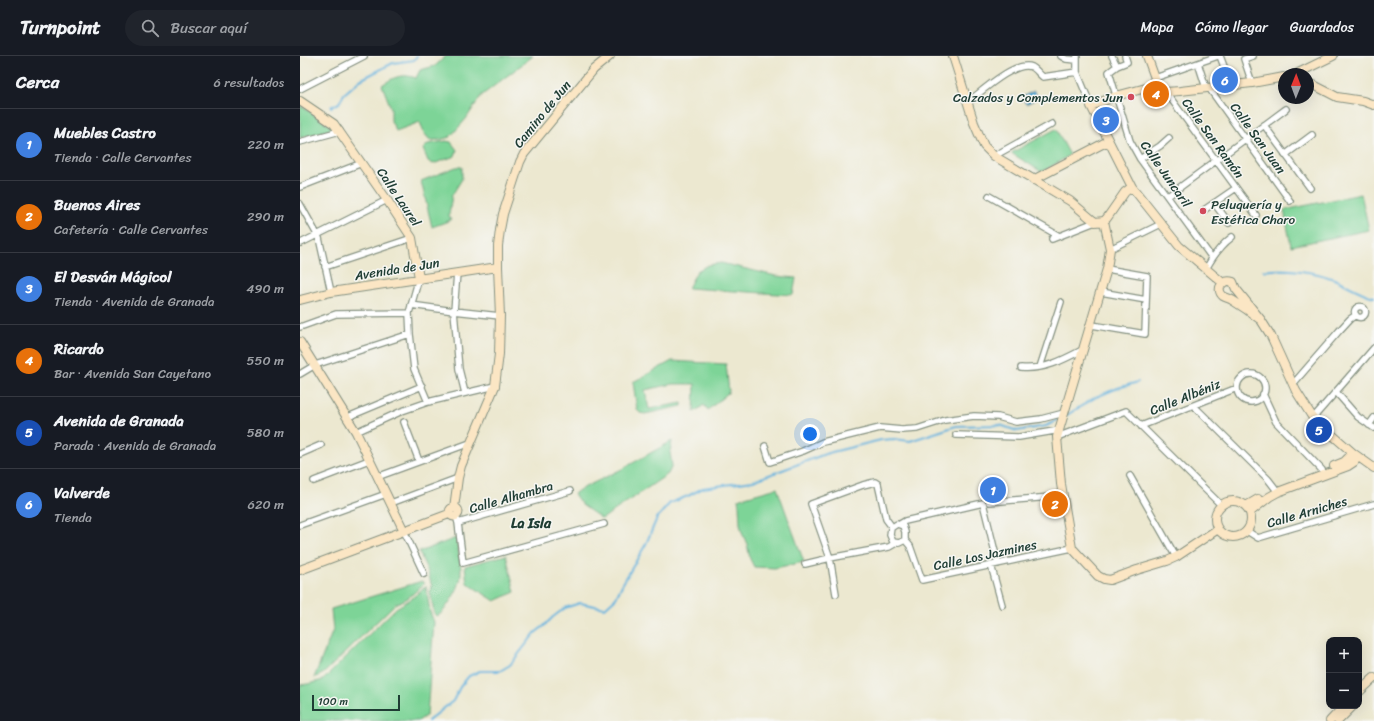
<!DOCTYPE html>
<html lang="es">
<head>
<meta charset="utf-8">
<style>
	:root { --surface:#171b24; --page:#20242c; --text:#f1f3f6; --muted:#9ea1a6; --line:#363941; --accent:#db2777 }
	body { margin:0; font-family:Sriracha,sans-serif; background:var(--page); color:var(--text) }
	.controls { position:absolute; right:12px; bottom:12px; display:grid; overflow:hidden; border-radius:8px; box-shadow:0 4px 16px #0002 }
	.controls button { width:36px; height:36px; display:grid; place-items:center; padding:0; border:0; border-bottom:1px solid var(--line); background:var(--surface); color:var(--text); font:20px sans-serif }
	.compass { position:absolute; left:978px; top:12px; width:36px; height:36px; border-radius:50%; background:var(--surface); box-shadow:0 4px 16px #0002; rotate:1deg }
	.scale { position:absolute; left:12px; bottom:10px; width:88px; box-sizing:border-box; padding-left:4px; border:2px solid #1f3d34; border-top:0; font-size:11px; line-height:14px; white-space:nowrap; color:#1f3d34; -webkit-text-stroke:3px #f6f6f2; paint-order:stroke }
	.you { position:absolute; left:510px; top:378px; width:14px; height:14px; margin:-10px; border:3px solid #fff; border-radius:50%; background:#1a73e8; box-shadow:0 0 0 6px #1a73e833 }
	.badge { display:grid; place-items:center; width:26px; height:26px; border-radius:50%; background:var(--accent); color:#fff; font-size:13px; font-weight:700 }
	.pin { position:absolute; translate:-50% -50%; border:2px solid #fff; box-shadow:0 1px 4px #0006 }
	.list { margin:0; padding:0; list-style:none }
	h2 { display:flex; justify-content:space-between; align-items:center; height:52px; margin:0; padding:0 16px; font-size:17px }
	h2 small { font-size:13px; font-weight:400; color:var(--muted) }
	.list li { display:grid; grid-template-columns:26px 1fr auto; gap:12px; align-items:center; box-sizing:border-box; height:72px; padding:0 16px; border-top:1px solid var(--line) }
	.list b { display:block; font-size:15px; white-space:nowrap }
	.list p { margin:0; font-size:13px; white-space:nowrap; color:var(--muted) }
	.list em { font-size:13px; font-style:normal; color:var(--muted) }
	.icon { flex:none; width:22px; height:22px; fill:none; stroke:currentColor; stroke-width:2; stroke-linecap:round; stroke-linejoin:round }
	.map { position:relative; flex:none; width:1074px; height:665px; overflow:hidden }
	header { display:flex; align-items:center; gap:24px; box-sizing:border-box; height:56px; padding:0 20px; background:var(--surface); border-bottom:1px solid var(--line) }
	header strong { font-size:19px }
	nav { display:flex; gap:22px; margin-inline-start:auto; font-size:14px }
	.search { width:280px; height:36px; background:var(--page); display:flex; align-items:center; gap:10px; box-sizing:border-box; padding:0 14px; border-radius:22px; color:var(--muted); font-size:15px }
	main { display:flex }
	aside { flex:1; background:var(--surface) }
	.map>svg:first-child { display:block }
	.green { fill:#7dd497; stroke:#4e8866 }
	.water { fill:#64b3df; stroke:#42788a }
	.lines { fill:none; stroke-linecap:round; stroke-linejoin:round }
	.stream { stroke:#64b3df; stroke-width:2 }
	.street-casing { stroke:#869282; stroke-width:8 }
	.secondary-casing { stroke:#869282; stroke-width:10 }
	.street { stroke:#fff; stroke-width:5.5 }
	.secondary { stroke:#fbe6c4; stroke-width:8 }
	.poi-dot { fill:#d1495b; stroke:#f6f6f2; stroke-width:1.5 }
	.labels { text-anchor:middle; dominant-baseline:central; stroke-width:3; stroke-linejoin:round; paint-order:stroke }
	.poi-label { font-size:13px; fill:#1f3d34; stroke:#f6f6f2; text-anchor:end }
	.street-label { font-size:13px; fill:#1f3d34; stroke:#f6f6f2 }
	.neighbourhood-label { font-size:14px; font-weight:bold; fill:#1f3d34; stroke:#f6f6f2 }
</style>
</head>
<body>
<header>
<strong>Turnpoint</strong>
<div class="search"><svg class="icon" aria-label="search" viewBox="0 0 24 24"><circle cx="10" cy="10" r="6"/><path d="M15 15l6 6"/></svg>Buscar aquí</div>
<nav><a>Mapa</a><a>Cómo llegar</a><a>Guardados</a></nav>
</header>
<main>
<aside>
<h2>Cerca<small>6 resultados</small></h2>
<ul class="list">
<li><span class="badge" style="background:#3f7fe0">1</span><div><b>Muebles Castro</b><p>Tienda · Calle Cervantes</p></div><em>220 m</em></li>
<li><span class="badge" style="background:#e8710a">2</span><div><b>Buenos Aires</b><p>Cafetería · Calle Cervantes</p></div><em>290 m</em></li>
<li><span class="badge" style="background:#3f7fe0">3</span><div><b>El Desván Mágicol</b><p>Tienda · Avenida de Granada</p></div><em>490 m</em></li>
<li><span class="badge" style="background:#e8710a">4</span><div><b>Ricardo</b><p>Bar · Avenida San Cayetano</p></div><em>550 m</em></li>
<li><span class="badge" style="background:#1a4fb4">5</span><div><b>Avenida de Granada</b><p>Parada · Avenida de Granada</p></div><em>580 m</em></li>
<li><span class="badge" style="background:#3f7fe0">6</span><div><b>Valverde</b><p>Tienda</p></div><em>620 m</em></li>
</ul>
</aside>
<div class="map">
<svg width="1074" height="665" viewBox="0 0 1074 665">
	<rect width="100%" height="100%" fill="#f6f6f2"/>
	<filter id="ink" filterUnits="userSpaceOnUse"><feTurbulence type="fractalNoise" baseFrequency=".025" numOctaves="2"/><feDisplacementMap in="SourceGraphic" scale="8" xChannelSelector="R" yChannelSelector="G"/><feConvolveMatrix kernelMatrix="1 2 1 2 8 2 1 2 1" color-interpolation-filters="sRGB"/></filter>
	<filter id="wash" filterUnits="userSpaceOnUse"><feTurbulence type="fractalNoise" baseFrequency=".012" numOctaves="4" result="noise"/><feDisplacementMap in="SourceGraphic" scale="16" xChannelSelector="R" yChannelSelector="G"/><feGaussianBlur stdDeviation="0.9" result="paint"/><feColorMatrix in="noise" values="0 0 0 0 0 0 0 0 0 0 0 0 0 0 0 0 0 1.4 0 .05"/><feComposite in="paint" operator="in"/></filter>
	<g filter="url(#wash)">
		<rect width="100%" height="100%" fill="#ece8d0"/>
		<path class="green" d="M146 0H233L181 40 166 63 150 81 139 84H130L124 77 120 66 96 75 91 65V52L82 29C94 21 102 17 116 22L120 14 135 10Z
			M0 49 33 72 32 73 0 82Z
			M756 73 770 99 742 116 711 97Z
			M146 85 151 86 157 94 155 100 133 108 128 105 123 93 128 88Z
			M156 111H162V123L152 139 149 159 151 164 132 171 121 125Z
			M1061 138 1069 174 991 190 984 154Z
			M421 207 476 220 496 222 493 239 388 232 397 215 408 209Z
			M372 305 426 308 429 336 408 354 404 349 394 356 395 328H373L345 334 349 353 382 347V350L345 358 340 357 337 354 333 326Z
			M372 385 370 396 372 410 368 418 302 463 282 449 274 438 279 434 322 413Z
			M477 432 504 506 475 512 454 511 450 503 447 488 442 477 440 468 439 449 438 443Z
			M156 482C158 495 163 512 160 525 158 533 153 541 149 547 145 552 142 559 136 560L134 557 130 535 132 531 128 516 119 496Z
			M206 499 215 536 195 545 167 527 165 510Z
			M122 525 124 528 108 542 95 548 24 617 14 622 33 574 31 553Z
			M126 530 130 556 134 566 127 659 118 665H0V629L8 628 23 624 96 552 111 543Z"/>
		<path class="water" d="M734 35 738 42 726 48 722 41Z"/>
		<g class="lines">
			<path class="stream" d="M31 51 39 47 44 38 60 24 93 7 114 4 117 0
				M963 215C986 212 1013 215 1034 223 1048 229 1060 237 1074 241
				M767 359 796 341 818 332 838 326
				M128 665 153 645 160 631 169 620 180 615H200L210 609 235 577 244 570 253 561 265 552 280 547 305 552 316 542 322 529 346 488 357 462 370 447 388 440 403 432 453 425 528 397 581 384 594 383 610 385 656 370 700 369 717 375 746 370 759 363"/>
		</g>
	</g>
	<g filter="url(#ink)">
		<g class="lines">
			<defs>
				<path id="street" d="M761 0 766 3 776 4
					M777 0V16L791 50
					M812 0 817 10
					M825 0 827 6 817 10 809 16 830 85 840 103 912 202
					M920 0 931 29
					M898 7 906 32
					M855 22 918 0
					M952 27 944 3 953 0
					M909 32 990 145
					M0 33 64 0
					M866 36 956 159
					M668 46C680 37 715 4 732 11 736 13 739 18 743 21L777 16
					M964 69 1010 132
					M0 86 40 75
					M985 99 1012 79
					M694 100 752 68
					M840 103 860 90 869 82
					M0 131 62 107
					M689 140 759 180
					M868 140 986 53
					M914 147 929 167
					M0 148 19 182 31 236
					M904 154 936 132
					M752 183 795 166
					M1 187 87 144
					M810 193 861 168
					M25 211 112 182
					M906 213C913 200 920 190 932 181
					M157 217 154 255 159 313 165 337
					M119 222 109 257 110 278 114 313 128 346
					M801 236 846 244
					M111 249 154 255 200 260
					M1054.5 256a5.5 5.5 0 1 1 11 0a5.5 5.5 0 1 1-11 0Z
					M792 269 845 278 847 220 807 213
					M0 271 36 258 109 257
					M740 311 761 246
					M721 312C745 314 763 304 784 293
					M0 318 15 309 110 278
					M937 332a14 14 0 1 1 28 0a14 14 0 1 1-28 0Z
					M993 328 1039 275 1050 263 1056 259
					M1036 336 1058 361 1074 372
					M963 338 976 366 1022 414 1024 419
					M894 350 968 423 978 436
					M48 361 122 330
					M1013 362 1074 292
					M104 366 119 405
					M1069 369 1074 362
					M841 370 937 332
					M56 376 102 355 128 346 195 330
					M656 379 719 381 760 374
					M757 381 826 355 921 449
					M465 390 470 406 503 395 523 386 580 372 602 374 617 373 645 364 674 360 698 361 716 366 741 363 764 357
					M0 398 21 389
					M830 420 876 501
					M77 421 170 387
					M14 425 69 404
					M689 446 763 440
					M91 447 158 422
					M156 460 158 467 163 507 304 468
					M158 467 270 435
					M597 468 603 470 605 476V484L599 487 593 486 590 479 591 472Z
					M600 468 605 465 683 447 698 508
					M0 469 86 438
					M104 475 124 518
					M947 475 958 482 1074 448
					M605 484 610 490 622 524 772 492
					M505 508 530 502 589 491 596 487
					M691 509 702 549
					M536 538 530 502 511 448 563 429 575 426 578 428 586 463 592 471"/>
				<path id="secondary" d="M653 0 674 67 684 90 694 100 770 145 795 166 804 165 807 162 825 136 832 131
					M847 0 855 22 851 31
					M996 18 1033 0
					M1008 26 1037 41 1063 45 1074 49
					M0 45 34 68 87 144 112 182 119 222
					M733 124 808 85
					M804 165 810 193 807 213 757 381 761 428 772 492 798 520 804 523 810 524 837 514 867 505 876 501 918 473
					M923 227 879 190 832 131 791 50 816 40 846 32 851 31 866 36 880 35 952 27 984 21
					M0 244 31 236 198 211
					M961 264C952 257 942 250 932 244 929 242 926 242 923 240 915 233 923 222 933 226L936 233 961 264 971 280 996 335 1013 362 1053 397 1074 412
					M0 286 56 376 104 475
					M1034 410 1044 406 1053 397
					M915 463a18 18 0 1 1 36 0a18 18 0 1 1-36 0Z
					M946 450 958 443
					M149.5 456a4.5 4.5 0 1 1 9 0a4.5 4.5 0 1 1-9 0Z
					M154 452 158 422 161 410 195 330 199 298 200 260 198 211V190L200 174 203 158 220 106 224 98 294 13 310 0
					M950 456 969 441 978 436 1048 410 1054 406 1058 401
					M0 514 149 458
					M1059 636 1074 622
					M1030 665 1044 650
					M1038 665 1053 650"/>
			</defs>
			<use href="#street" class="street-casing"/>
			<use href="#secondary" class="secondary-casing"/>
			<use href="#street" class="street"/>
			<use href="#secondary" class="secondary"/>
		</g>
	</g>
	<g class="poi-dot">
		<circle cx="831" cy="41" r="4"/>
		<circle cx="903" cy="155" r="4"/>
	</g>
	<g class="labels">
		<g class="poi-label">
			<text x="823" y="41">Calzados y Complementos Jun</text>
			<text x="911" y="148" text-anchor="start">Peluquería y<tspan x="911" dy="15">Estética Charo</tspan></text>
		</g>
		<g class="street-label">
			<text transform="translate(242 58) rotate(-51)">Camino de Jun</text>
			<text transform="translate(913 82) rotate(54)">Calle San Ramón</text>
			<text transform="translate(958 82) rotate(54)">Calle San Juan</text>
			<text transform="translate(866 118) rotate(55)">Calle Juncaril</text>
			<text transform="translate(99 141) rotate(56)">Calle Laurel</text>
			<text transform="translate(97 213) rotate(-9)">Avenida de Jun</text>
			<text transform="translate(885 341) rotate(-22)">Calle Albéniz</text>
			<text transform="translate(211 441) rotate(-16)">Calle Alhambra</text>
			<text transform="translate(1007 456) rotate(-16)">Calle Arniches</text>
			<text transform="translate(685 499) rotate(-12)">Calle Los Jazmines</text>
		</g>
		<g class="neighbourhood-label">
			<text x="231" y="467">La Isla</text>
		</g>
	</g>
</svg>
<div class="controls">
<button>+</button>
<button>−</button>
</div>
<svg class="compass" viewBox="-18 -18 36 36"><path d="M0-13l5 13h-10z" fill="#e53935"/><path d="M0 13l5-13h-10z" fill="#9ea1a6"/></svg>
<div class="scale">100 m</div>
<div class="you"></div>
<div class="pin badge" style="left:693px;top:434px;background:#3f7fe0">1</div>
<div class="pin badge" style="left:755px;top:448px;background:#e8710a">2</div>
<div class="pin badge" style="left:806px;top:64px;background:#3f7fe0">3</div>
<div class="pin badge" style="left:856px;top:38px;background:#e8710a">4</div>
<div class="pin badge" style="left:1019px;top:374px;background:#1a4fb4">5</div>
<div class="pin badge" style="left:925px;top:24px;background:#3f7fe0">6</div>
</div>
</main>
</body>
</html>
